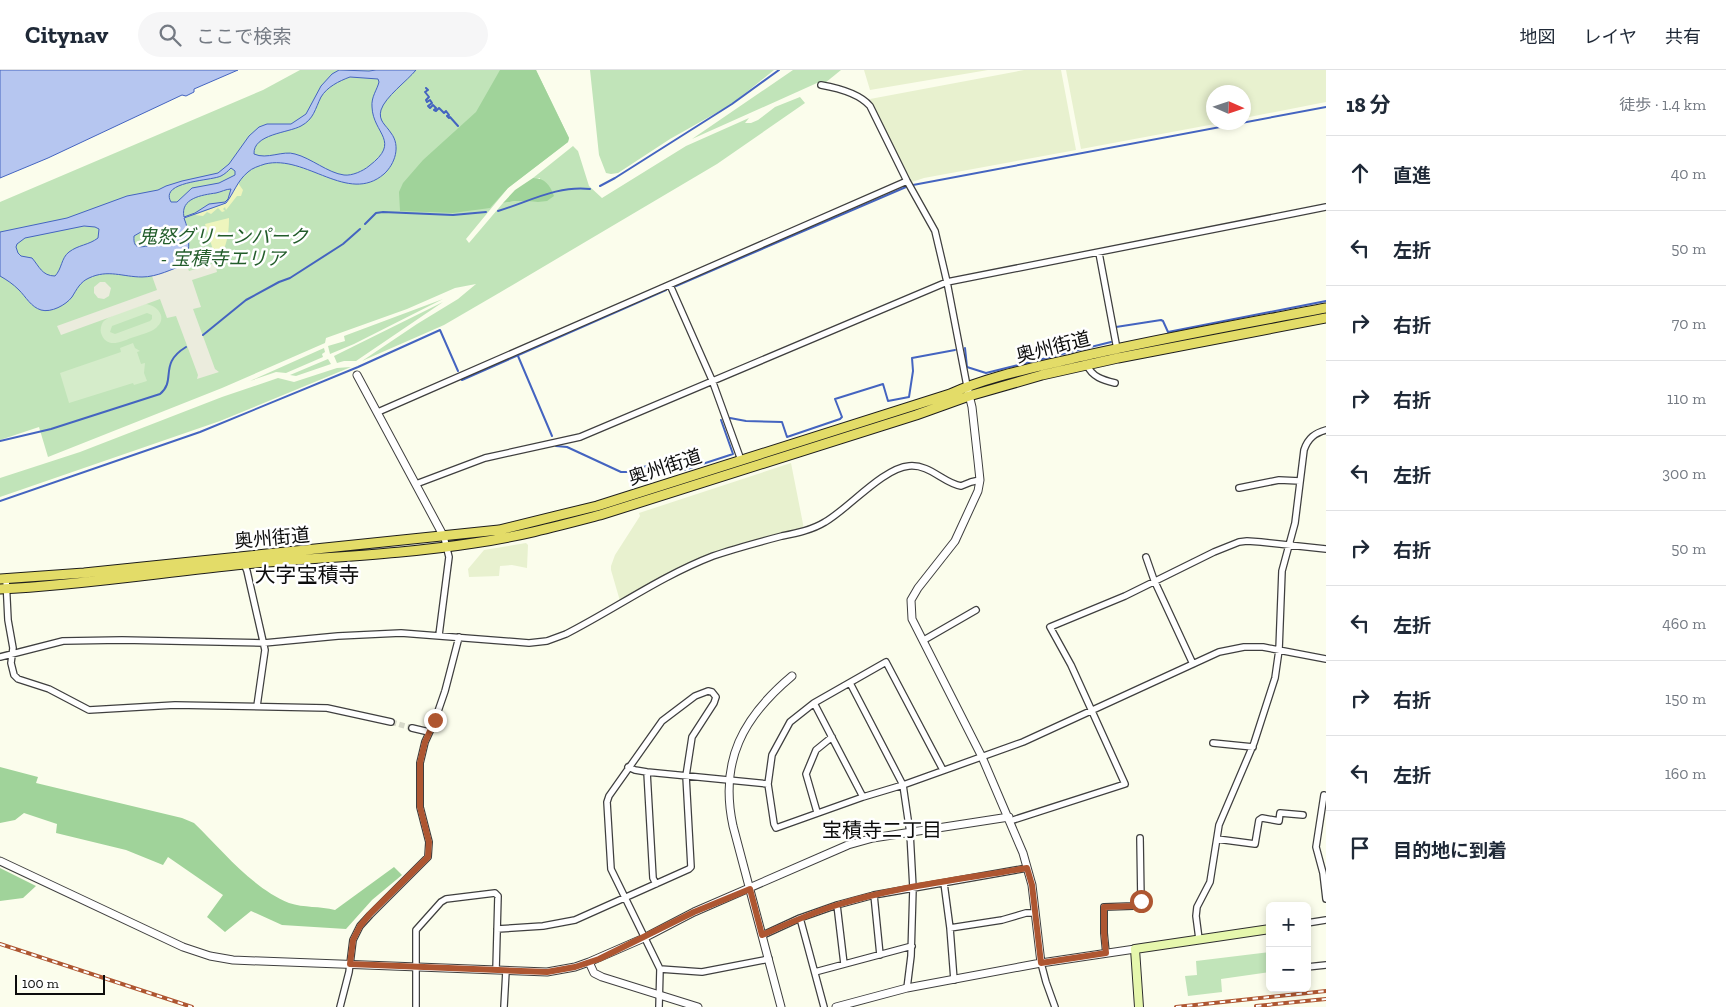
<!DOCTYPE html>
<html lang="ja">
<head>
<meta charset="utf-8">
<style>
	:root { --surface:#fff; --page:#f6f6f7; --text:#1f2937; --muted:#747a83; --line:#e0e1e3 }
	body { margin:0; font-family:"Zilla Slab","Noto Sans JP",serif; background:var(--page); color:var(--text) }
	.controls { position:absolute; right:15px; bottom:15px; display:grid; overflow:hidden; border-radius:8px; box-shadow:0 2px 8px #0003 }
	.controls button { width:45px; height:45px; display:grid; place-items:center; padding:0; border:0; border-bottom:1px solid var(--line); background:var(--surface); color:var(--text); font:25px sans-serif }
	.compass { position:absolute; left:1206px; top:15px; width:45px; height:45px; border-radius:50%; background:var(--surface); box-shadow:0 2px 8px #0003; rotate:93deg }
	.scale { position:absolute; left:15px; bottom:12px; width:90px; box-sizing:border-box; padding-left:5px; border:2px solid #0c0c0c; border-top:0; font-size:14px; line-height:18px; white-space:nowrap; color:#0c0c0c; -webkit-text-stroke:4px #fff; paint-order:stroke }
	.stop { position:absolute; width:15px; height:15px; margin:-11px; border:4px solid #ae5631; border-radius:50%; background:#fff }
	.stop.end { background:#ae5631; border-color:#fff; box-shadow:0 1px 5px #0008 }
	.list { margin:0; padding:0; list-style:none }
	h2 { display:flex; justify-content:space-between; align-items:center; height:65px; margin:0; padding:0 20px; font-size:21px }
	h2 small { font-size:16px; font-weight:400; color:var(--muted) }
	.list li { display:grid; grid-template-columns:32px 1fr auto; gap:15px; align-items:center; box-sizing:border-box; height:75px; padding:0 20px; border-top:1px solid var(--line) }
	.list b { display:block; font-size:19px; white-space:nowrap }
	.list em { font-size:16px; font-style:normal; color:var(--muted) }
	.icon { flex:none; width:28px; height:28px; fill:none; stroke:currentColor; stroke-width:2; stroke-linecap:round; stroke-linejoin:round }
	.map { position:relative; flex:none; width:1326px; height:937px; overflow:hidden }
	header { display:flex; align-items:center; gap:30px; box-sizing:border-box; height:70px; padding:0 25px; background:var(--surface); border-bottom:1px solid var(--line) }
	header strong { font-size:24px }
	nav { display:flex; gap:28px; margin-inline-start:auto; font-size:18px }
	.search { width:350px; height:45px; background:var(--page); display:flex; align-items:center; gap:12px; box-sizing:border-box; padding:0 18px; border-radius:28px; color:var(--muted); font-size:19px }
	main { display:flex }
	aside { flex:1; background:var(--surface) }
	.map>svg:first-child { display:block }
	.farmland { fill:#e8f1cf }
	.green { fill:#c1e4b9 }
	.forest { fill:#a0d39a }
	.sand { fill:#eef5bd }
	.pitch { fill:#d5ecca; fill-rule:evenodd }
	.plaza { fill:#ebecdd }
	.water { fill:#b6c6f0; stroke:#4464c0; fill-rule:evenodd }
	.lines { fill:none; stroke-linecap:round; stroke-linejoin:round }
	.stream { stroke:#4464c0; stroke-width:2 }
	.minor-tunnel { stroke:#d7d9ca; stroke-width:5.5; stroke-dasharray:5.5 3; stroke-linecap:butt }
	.minor-casing { stroke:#3f3f3f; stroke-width:8 }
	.tertiary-casing { stroke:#3f3f3f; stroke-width:9 }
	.secondary-casing { stroke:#2e2e2e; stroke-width:10 }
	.trunk-casing { stroke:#1d1d1d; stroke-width:11 }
	.minor { stroke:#fff; stroke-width:5.5 }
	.tertiary { stroke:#fff; stroke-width:7 }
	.secondary { stroke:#e6f7ad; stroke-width:8 }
	.trunk { stroke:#e3dc68; stroke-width:9 }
	.rail-casing { stroke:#ae5631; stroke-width:4 }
	.rail { stroke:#fff; stroke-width:2; stroke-dasharray:5.5; stroke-linecap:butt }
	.route { stroke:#ae5631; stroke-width:6 }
	.labels { text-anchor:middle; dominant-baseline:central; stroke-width:5; stroke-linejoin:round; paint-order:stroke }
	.park-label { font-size:19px; font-style:italic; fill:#235d2b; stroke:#fff }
	.street-label { font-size:19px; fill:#0c0c0c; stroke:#fff }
	.neighbourhood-label { font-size:20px; fill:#0c0c0c; stroke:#fff }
	.quarter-label { font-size:21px; fill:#0c0c0c; stroke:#fff }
</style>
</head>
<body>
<header>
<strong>Citynav</strong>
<div class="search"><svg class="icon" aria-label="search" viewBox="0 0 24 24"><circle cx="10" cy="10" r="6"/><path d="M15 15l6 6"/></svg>ここで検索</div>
<nav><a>地図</a><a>レイヤ</a><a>共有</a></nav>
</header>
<main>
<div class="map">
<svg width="1326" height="937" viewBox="0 0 1326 937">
	<rect width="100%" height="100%" fill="#fbfdec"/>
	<path class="farmland" d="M864 0H988L870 20Z
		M1024 0H1061L1076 80 924 108 912 112 870 29Z
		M1066 0H1326V32L1244 48V22H1214V52L1220 53 1081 79Z
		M791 393 804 459 697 490 671 502 620 531 611 500V496L615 485 640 446 639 443Z
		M526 473 528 475 527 498 512 495 500 496 499 506 469 507 468 499 484 480Z"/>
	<path class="green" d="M300 0H536L569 68 568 72 508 118 466 169 469 173 503 133 516 131 538 132 540 108H533L573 76 578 81 589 116 602 128 686 76 749 48 745 53H751L758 50 775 37 800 27 805 33 717 94 499 223 444 255 362 291 417 254 458 229 476 214 455 218 407 239 326 268 325 273 222 318 48 387 39 357 0 370V132L263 20Z
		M590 0H774L732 34 670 69 618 103 611 104 606 103 599 85Z
		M793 0H841L825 13H817L692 69Z
		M443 229 354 274 330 284 328 276 345 271 344 266Z
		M443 232 356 291H344L337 293 334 286Z
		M324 278 325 282 322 284 323 287 286 303 276 302 250 311Z
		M328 289 331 294 296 306 290 305Z
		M351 297 220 351 0 427V408L80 382 222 327 278 308 294 312 337 298Z
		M1270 882V902L1221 909 1222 922 1188 926 1185 906 1197 905 1196 891Z"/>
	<path class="forest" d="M500 0H536L569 68 568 72 508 118 490 138 453 143 400 141 399 122 403 113 423 90 476 42Z
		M533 108C545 108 550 115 554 126L547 131 538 132 516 131 503 133 515 120Z
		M0 697 38 707 36 713 182 748 194 753C223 781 252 818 289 833 304 838 320 836 335 840L394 797 402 805 372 830 346 859 282 855 251 841 225 862 207 847 223 825 168 787 163 795 126 780 56 763 57 754 24 743 15 750 0 753Z
		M0 798 36 816 23 828 0 831Z"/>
	<path class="sand" d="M238 113 243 120 241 126H237L226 140 225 137 223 139 225 141 222 142 218 138 211 144 207 142 203 146 195 145 226 133Z
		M229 148C229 159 228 169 224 179L214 183 205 154Z"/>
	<path class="pitch" d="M145 234C158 235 168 248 156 258 150 263 139 265 131 268 121 272 106 279 101 263 100 260 101 255 103 252 109 245 135 238 145 234ZM147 243 152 245V249L150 251 115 264 110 262 112 256Z
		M133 273 135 278 140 281 137 282 141 294 145 293 144 303 147 311 134 315 133 313 69 333 60 303 121 282 120 278Z"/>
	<path class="plaza" d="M215 193 217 202 192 210 201 237 193 239 215 299 219 302 197 309 198 305 176 246 167 248 160 229 61 265 57 256 157 220 152 206 186 194 189 201Z
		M100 212H105L111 218 109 226 104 229 98 228 94 223V217Z"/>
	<path class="water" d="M0 0H238L194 19V22L186 26 182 25 48 88 0 108Z
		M339 0 369 1 376 0H416C407 11 385 27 381 40 378 51 386 55 391 63 401 76 395 94 384 104 348 135 306 84 265 94 259 96 252 98 248 102 237 111 234 123 226 133L184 148C190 163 190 178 186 194 172 199 157 207 142 207 123 207 108 199 89 208 80 212 77 219 72 227 66 235 51 243 41 240 31 237 26 227 19 220 13 214 7 210 0 206V162L67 148 127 126 158 120 166 116 182 111 218 103 229 94 249 66 259 57 267 54H291L306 44 321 16 332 4ZM350 7 378 9 379 12C377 20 371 27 372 37 373 64 402 71 369 96 363 101 352 106 344 105 328 103 311 88 295 84 283 80 267 90 254 84 253 64 288 63 301 56 314 49 315 39 321 27 327 17 339 11 350 7ZM231 98 235 101V105L219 113 192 118 177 132H171C159 111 211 111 221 106 225 104 228 101 231 98ZM231 119 228 129 225 132 209 134 195 143 184 147C180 128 202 125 216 123 221 122 226 119 231 119ZM84 156 95 157 99 159 98 168C89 175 78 175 69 182 61 188 62 199 55 206 42 206 39 196 32 188L21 186 18 183 16 177 17 174 25 168ZM146 159 151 165 153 174 151 176C141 176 133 181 134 166Z"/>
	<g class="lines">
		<path class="stream" d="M426 18 428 20 425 22 429 27 426 30 427 32 430 30 432 33 428 36 430 38 433 35 436 38 434 40 436 41 439 38 444 43 446 41 449 45 447 46 449 48 450 47 458 56
			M913 115 1326 37
			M600 116 615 108 732 34 779 0
			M498 141C528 132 558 115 590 119
			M365 154 376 143 383 142 453 145 486 142
			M676 216 906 117
			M1116 257 1161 250 1163 251 1168 262 1326 231
			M203 265 246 230 279 212 290 208 343 174 360 159
			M965 278 967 297 986 303 1111 272
			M518 286 552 366
			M462 310 666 220
			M730 348 746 351 782 352 787 367 840 349 842 347 835 329 883 314 888 331 909 327 913 301 912 288 955 280
			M0 371 51 359 160 324C177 310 158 294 186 277
			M556 376 567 377 621 402H627L641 397 678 393 684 400 733 384 721 350
			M0 431 200 362 358 297 440 260 458 301"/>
		<path class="minor-tunnel" d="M391 652 412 658"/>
		<defs>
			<path id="minor" d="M821 15C838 18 859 23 870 36L907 111 935 161 947 212 967 316
				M1099 183 1117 279
				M670 215 712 310 741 390
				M1087 295C1092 307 1103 310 1115 313
				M378 342 907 111
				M416 414 485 388 580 367 947 212 1326 137
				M1239 418 1279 410 1300 411
				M1146 487 1154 510 1193 594
				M244 494 247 501 265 580 257 636
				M6 509 8 550 13 578 11 593 14 605 18 609 49 619 89 640 175 635 327 638 391 652
				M439 565 449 487 444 467
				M924 570 976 540
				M0 587 63 571 122 570 264 573 338 566 401 563 529 573 547 571 566 564C615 539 661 506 713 486 736 478 759 472 782 466 797 463 812 460 825 452 848 439 883 398 909 396 930 394 943 413 961 416L971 412 980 410
				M850 613 903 715 910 763 913 818 911 886 907 918
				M814 633 863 727
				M412 658 429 662
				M1213 673 1253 677
				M628 697 635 700 647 702 768 714
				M943 700 886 592 814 633 790 652 772 685 768 714 774 754 776 758 863 727 903 715 1023 672 1219 582 1244 577H1263L1326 589
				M647 702 653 808 656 814
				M1324 725 1316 777 1323 803 1326 829
				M817 742 806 704 816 680 832 667
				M1010 751 1125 714 1071 595 1050 557 1125 526 1214 482 1239 472 1247 471 1261 472 1326 479
				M1217 769 1255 774 1259 750 1262 748 1279 751 1280 743 1303 745
				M944 813 950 858 1002 850 1026 843H1035
				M874 825 880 885
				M837 835 844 894
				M1307 853 1326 850
				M950 858 954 910
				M497 859 543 856 575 850 689 799 691 797 686 706 692 667 714 633 716 627 712 622 708 621 695 626 662 651 609 726 607 732 611 799 660 899 659 937
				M763 865 800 848
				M1199 869 1196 846 1197 837 1210 812 1219 755 1254 673 1275 608 1279 580 1282 501 1295 453 1304 380C1308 368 1315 363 1326 360
				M1106 883 1104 863V837L1134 836 1141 831 1140 768
				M1041 893 1046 912 1055 937
				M1307 897 1326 895
				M660 899 702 902 769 889
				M815 902 912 876
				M340 937 349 902 353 870 360 856 370 845 428 787 429 772 420 737V693L425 672 435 650 445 621 459 567
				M416 937V860L441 832 446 829 495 823 498 826 496 900
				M504 937 506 901
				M824 937 800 848 837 835 874 825 1027 798"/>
			<path id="tertiary" d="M357 305 444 467
				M968 321 972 337 978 391 980 410 978 421 955 471 918 518 911 530 912 549 982 687 1023 783 1032 815 1041 893
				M0 791 183 877 210 886 233 890 547 902 575 897 589 892 594 903 602 907 698 937
				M589 892 644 868 694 842 848 775 873 768 1009 747
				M781 937 733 756C719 691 743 647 792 606
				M836 937 907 918 1041 893 1135 879"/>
			<path id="secondary" d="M1139 937 1135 879 1270 859"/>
			<path id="trunk" d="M0 509 84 503 499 460 597 436 950 324C989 306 1034 298 1075 288 1158 269 1242 254 1326 238
				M0 519C82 515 163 502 245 494 321 487 398 485 474 473 517 467 558 456 600 445L916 345 969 326 1042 305 1118 288 1326 248"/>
		</defs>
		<use href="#minor" class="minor-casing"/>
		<use href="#tertiary" class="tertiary-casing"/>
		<use href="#secondary" class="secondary-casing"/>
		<use href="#trunk" class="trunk-casing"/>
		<use href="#minor" class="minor"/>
		<use href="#tertiary" class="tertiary"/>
		<use href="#secondary" class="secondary"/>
		<use href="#trunk" class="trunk"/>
		<defs>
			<path id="rail" d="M0 874 192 937
				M1256 936 1326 929
				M1176 937 1326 921"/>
		</defs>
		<use href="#rail" class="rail-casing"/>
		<use href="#rail" class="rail"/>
	</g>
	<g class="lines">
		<path class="route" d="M435 650 425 672 420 693V737L429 772 428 787 370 844 360 856 353 870 350 894 547 902 575 897 599 889 694 842 750 819 762 865C787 854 811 843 837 835 898 816 964 809 1027 798L1032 815 1041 893 1106 883 1104 863V837L1134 836 1141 831"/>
	</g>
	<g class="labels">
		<g class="park-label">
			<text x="223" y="166">鬼怒グリーンパーク<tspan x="223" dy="22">- 宝積寺エリア</tspan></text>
		</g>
		<g class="street-label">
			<text transform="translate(1053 277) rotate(-14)">奥州街道</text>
			<text transform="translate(665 397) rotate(-18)">奥州街道</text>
			<text transform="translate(272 468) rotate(-5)">奥州街道</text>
		</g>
		<g class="neighbourhood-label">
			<text x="882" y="760">宝積寺二丁目</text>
		</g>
		<g class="quarter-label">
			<text x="307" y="504">大字宝積寺</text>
		</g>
	</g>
</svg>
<div class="controls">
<button>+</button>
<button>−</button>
</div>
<svg class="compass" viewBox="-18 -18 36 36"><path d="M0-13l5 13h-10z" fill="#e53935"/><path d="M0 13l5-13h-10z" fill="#747a83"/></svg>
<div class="scale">100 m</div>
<div class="stop" style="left:1141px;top:831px"></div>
<div class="stop end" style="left:435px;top:650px"></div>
</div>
<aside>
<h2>18 分<small>徒歩 · 1.4 km</small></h2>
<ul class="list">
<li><svg class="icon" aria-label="ahead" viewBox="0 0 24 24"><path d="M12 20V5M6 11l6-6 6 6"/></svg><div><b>直進</b></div><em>40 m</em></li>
<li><svg class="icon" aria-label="left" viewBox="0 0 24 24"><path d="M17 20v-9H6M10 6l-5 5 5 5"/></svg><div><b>左折</b></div><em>50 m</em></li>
<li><svg class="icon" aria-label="right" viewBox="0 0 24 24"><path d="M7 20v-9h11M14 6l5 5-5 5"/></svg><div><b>右折</b></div><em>70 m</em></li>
<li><svg class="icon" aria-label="right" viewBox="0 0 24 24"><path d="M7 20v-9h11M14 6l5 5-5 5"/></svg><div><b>右折</b></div><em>110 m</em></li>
<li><svg class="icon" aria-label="left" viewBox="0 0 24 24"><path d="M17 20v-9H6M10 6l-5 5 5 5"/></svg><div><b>左折</b></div><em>300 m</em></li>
<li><svg class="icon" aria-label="right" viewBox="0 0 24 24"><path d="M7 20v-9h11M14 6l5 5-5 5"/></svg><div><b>右折</b></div><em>50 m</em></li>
<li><svg class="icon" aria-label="left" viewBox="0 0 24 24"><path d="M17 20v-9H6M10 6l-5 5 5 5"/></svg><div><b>左折</b></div><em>460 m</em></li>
<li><svg class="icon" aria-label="right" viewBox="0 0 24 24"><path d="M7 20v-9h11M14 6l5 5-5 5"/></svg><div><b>右折</b></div><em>150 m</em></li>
<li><svg class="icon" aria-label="left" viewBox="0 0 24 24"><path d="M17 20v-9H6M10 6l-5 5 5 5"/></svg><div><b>左折</b></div><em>160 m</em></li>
<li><svg class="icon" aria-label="arrive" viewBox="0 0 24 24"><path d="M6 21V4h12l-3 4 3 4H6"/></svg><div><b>目的地に到着</b></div></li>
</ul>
</aside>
</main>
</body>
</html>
